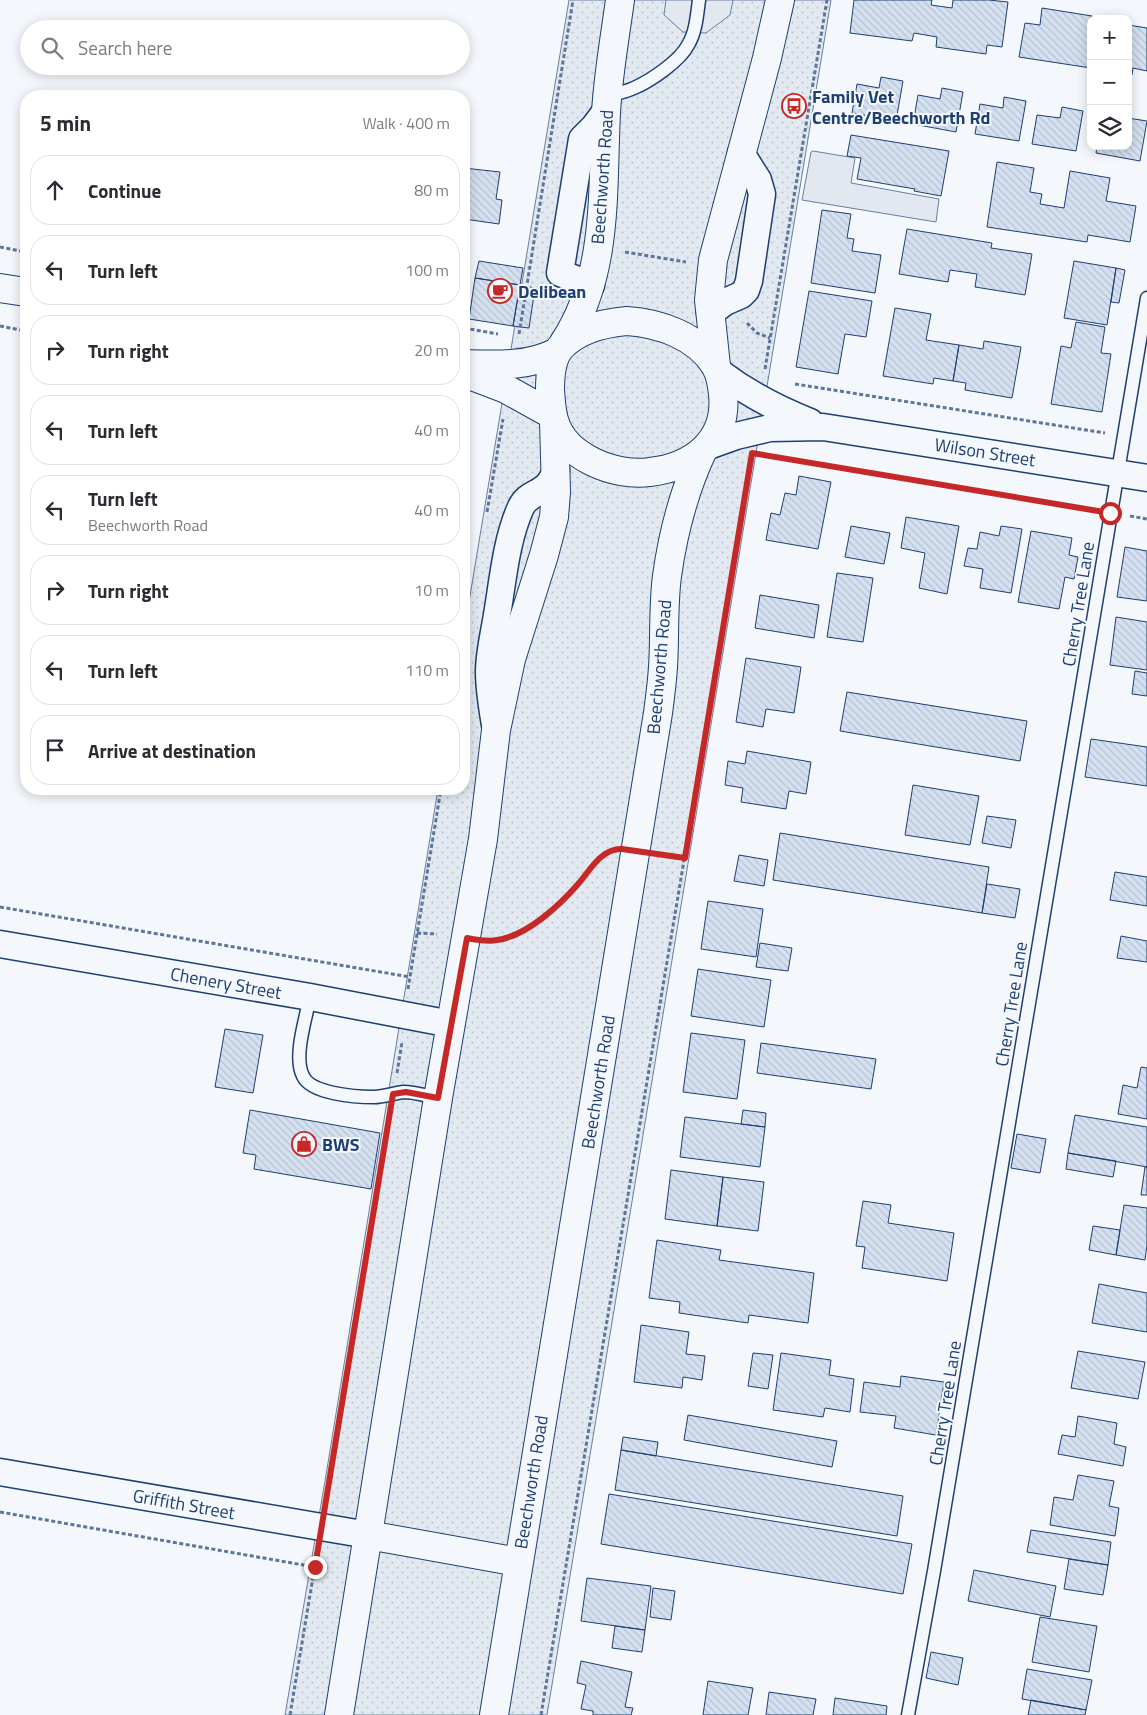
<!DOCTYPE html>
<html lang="en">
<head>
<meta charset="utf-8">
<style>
	:root { --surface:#fff; --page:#f2f2f3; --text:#2b2b33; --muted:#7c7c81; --line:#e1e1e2 }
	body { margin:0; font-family:"Titillium Web",sans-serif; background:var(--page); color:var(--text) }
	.controls { position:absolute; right:15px; top:15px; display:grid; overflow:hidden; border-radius:10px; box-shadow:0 2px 12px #0003 }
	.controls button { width:45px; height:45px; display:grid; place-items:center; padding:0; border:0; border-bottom:1px solid var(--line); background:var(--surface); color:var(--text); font:25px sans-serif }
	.stop { position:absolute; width:15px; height:15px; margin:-11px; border:4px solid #c62828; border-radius:50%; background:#fff }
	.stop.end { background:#c62828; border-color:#fff; box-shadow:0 1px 5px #0008 }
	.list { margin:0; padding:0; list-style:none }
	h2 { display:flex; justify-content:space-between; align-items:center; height:65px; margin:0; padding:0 20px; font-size:21px }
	h2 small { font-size:16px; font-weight:400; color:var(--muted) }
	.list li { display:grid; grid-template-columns:32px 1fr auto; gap:15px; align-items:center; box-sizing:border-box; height:70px; margin:0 10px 10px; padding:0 10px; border:1px solid var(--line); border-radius:20px }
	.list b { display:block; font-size:19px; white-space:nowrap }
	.list p { margin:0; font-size:16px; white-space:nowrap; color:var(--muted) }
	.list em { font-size:16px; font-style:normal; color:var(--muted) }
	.icon { flex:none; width:28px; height:28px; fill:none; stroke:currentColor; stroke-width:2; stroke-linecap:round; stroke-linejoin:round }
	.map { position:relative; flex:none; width:1147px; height:1715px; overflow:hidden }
	.search { position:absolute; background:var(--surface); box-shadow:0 2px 12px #0003; left:20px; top:20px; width:450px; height:55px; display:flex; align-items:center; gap:12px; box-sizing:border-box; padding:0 18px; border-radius:28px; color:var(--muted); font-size:19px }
	.panel { position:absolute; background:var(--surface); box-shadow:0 2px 12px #0003; left:20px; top:90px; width:450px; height:705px; border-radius:20px }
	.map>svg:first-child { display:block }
	.grass { fill:url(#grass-dots); stroke:#687fa3 }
	.parking { fill:#e3e8f0; stroke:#687fa3 }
	.building { fill:url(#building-back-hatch); stroke:#1d3f73 }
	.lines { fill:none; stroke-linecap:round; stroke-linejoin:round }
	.lane-casing { stroke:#1d3f73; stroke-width:15 }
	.street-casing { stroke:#1d3f73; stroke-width:29 }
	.secondary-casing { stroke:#1d3f73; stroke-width:30 }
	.path { stroke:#5e769c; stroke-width:3; stroke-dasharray:4 2.5; stroke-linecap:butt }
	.lane { stroke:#f4f7fb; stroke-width:12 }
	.street { stroke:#f4f7fb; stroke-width:26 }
	.secondary { stroke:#f4f7fb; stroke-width:28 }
	.route { stroke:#c62828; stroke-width:6 }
	.labels { text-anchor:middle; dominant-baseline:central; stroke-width:4; stroke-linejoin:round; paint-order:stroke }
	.poi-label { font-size:18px; font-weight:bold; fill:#1d3f73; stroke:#f4f7fb; text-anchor:start }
	.street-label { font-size:18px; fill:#1d3f73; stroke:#f4f7fb }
</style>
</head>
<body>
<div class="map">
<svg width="1147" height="1715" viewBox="0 0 1147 1715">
	<defs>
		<pattern id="grass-dots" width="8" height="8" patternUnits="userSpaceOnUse" patternTransform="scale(1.25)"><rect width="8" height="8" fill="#e3e9f0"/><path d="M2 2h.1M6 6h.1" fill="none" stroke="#c2c9d1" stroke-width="1.8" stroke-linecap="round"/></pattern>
		<pattern id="building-back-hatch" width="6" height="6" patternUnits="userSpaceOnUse" patternTransform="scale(1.25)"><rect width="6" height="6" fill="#d5e0f0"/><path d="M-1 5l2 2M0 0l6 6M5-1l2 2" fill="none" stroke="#b6c1d1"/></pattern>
	</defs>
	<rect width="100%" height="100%" fill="#f4f7fb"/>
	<path class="grass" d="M569 0H831L547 1715H285L325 1481 438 789H464V632Z"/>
	<path class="parking" d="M666 0H733L730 15 706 33 683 32 664 15Z
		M813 151 855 158 851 183 939 199 936 222 802 200 811 152Z"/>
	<path class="building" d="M854 0H932L931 5 952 8 953 0H989L1008 2 1002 47 987 45 986 54 936 47 937 37 914 33 912 41 850 33Z
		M1042 8 1092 16 1089 33 1091 34V68L1019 57 1025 23 1040 25Z
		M1128 25 1147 28V71L1133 68 1132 75 1128 74Z
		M881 77 903 81 896 121 852 113 857 84 879 88Z
		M942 88 963 92 956 132 913 124 918 95 940 99Z
		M1004 97 1026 101 1019 141 975 134 980 104 1003 108Z
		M1062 107 1083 111 1076 151 1032 144 1037 115 1060 118Z
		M1128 118 1147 121 1140 161 1096 153 1097 146H1128Z
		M851 135 949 151 941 196 914 191 915 189 857 179 861 158 847 156Z
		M997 162 1034 168 1030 192 1042 194 1040 204 1064 208 1070 171 1110 178 1106 201 1136 206 1130 242 1088 235 1087 242 987 227Z
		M464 168 500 172 496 199 502 200 499 224 464 219Z
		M822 210 851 214 847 238 854 239 852 251 881 255 875 293 811 283Z
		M907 229 992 243 991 248 1032 254 1025 295 975 287 977 274 950 270 948 282 899 274Z
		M479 261 523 268 520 285 475 278Z
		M1074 261 1116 268 1107 325 1064 318Z
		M1116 268 1125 270 1119 303 1111 302Z
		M475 278 520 285 513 326 469 319Z
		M520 285 535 288 529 328 513 326Z
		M809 291 872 301 866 337 845 334 838 374 796 367Z
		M895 308 931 314 926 340 959 345 953 381 934 378 933 384 883 376Z
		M1076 322 1105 327 1101 353 1111 354 1102 412 1051 404 1061 346 1071 348Z
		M984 341 1021 347 1012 398 965 390 966 383 953 381 959 345 983 349Z
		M799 476 831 482 818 549 766 540 771 513 780 515 785 493 796 495Z
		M906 517 959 526 947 594 919 588 925 553 901 548Z
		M851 526 890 533 884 564 845 557Z
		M1001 526 1022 529 1011 593 980 588 983 569 964 566 968 548 977 549 980 532 999 536Z
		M1031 531 1072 538 1069 555 1078 557 1074 579 1065 577 1059 609 1018 602Z
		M1125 547 1147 551V601L1117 597Z
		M837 573 873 578 863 642 827 637Z
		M760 595 819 605 814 638 755 628Z
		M1116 617 1147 622V670L1110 665Z
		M746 658 801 667 794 713 766 709 763 727 736 722Z
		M1135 671 1147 673V696L1132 694Z
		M847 692 1027 721 1020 761 840 731Z
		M1091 739 1147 747V786L1085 777Z
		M747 751 811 762 806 794 789 791 786 809 741 802 743 788 725 785 728 761 745 764Z
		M913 785 979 796 970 845 905 835Z
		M987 816 1016 820 1011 848 982 843Z
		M780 833 989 867 982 913 773 880Z
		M739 855 768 860 764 886 734 881Z
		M1115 872 1147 877V906L1110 900Z
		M987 884 1020 889 1015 918 982 913Z
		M708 901 763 909 756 957 701 949Z
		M1121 936 1147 941V962L1117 958Z
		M760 943 792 948 788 971 756 967Z
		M698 969 771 980 764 1027 691 1016Z
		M225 1029 263 1035 253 1093 215 1087Z
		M691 1033 745 1040 737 1099 683 1092Z
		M761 1043 876 1059 871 1089 757 1073Z
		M1141 1067 1147 1068V1119L1118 1114 1123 1085 1137 1088Z
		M250 1110 380 1133 371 1189 254 1169 256 1155 243 1153Z
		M743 1110 766 1113 765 1127 741 1124Z
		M1075 1115 1147 1127V1167L1068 1153Z
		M685 1117 765 1127 760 1167 680 1157Z
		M1017 1134 1046 1139 1040 1173 1011 1168Z
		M1068 1153 1116 1161 1113 1177 1066 1169Z
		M1145 1167H1147V1195H1141Z
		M671 1170 723 1177 717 1226 665 1219Z
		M723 1177 764 1182 758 1231 717 1226Z
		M863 1201 891 1205 888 1223 954 1233 947 1281 862 1268 865 1247 856 1246Z
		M1124 1205 1147 1208V1245L1145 1260 1116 1255Z
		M1093 1226 1120 1230 1116 1255 1089 1250Z
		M657 1240 721 1250 719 1260 814 1273 808 1323 749 1315 748 1323 679 1313 680 1302 649 1298Z
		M1099 1284 1147 1293V1332L1092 1323Z
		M641 1325 689 1332 686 1354 705 1356 702 1380 683 1377 682 1388 634 1382Z
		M1078 1351 1145 1362 1138 1399 1071 1388Z
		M753 1353 773 1355 768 1389 748 1386Z
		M781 1353 831 1360 829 1375 854 1379 850 1412 825 1408 823 1417 773 1410Z
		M901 1376 944 1382 936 1435 894 1428 896 1416 860 1412 864 1382 900 1387Z
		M688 1415 837 1441 832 1467 684 1440Z
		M1078 1416 1117 1423 1114 1444 1126 1447 1123 1466 1058 1454 1062 1435 1075 1437Z
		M623 1437 658 1442 656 1456 621 1450Z
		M621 1450 903 1496 897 1536 615 1490Z
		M1078 1475 1114 1481 1109 1506 1119 1508 1115 1536 1050 1525 1054 1497 1073 1500Z
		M609 1494 912 1544 903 1594 601 1544Z
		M1031 1530 1111 1542 1108 1565 1027 1552Z
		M1069 1559 1108 1565 1103 1595 1064 1589Z
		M974 1570 1056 1586 1050 1617 968 1601Z
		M587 1578 651 1586 645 1630 581 1621Z
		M653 1588 675 1591 671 1620 650 1617Z
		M1040 1617 1097 1626 1089 1672 1032 1662Z
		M615 1626 645 1630 642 1652 612 1648Z
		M931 1652 963 1658 958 1685 926 1678Z
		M581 1661 632 1672 625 1707 633 1708 631 1715H593V1711L581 1709 586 1685 577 1683Z
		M1027 1669 1092 1680 1086 1710 1022 1699Z
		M708 1681 753 1688 748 1715H703Z
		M769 1692 816 1699 813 1715H766Z
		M835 1698 887 1706 886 1715H833Z
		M1031 1700 1086 1710 1085 1715H1028Z"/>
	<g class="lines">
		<defs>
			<path id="lane" d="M607 96C616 94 625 92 634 88 650 81 680 61 688 45 696 32 697 15 699 0
				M310 997C306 1018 293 1057 303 1076 311 1094 356 1097 374 1097 384 1097 394 1093 404 1092 415 1092 427 1096 438 1098
				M908 1715 934 1571 1147 298"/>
			<path id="street" d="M591 285 560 273 582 139 594 127 606 111
				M710 313 725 302 741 295 746 290 749 281 762 194 758 180 741 153
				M719 372C748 394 777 409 810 422
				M708 446 736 436 770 428 823 427 1147 478
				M495 725C492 707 489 690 489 672 489 653 494 634 497 615 503 580 506 540 521 507 530 489 547 497 556 470
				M0 944 310 997 451 1024
				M0 1472 368 1535"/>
			<path id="secondary" d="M0 288 26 292
				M627 321C659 323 697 336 715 365 720 373 722 384 723 394 728 441 693 467 650 472 615 477 564 457 554 420 551 410 551 400 550 390 550 376 551 358 561 347 578 329 604 323 627 321Z
				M563 344C609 276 602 191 606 113 608 75 615 37 620 0
				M464 364C495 365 529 367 557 352
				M716 366 709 300 713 260 767 58 780 0
				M464 373 506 389 553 415
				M368 1535 518 1562
				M339 1715 438 1098 483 839 496 730 511 659 544 555 554 517 556 492 554 421
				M494 1715 658 713C660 698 662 683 663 667 665 637 663 606 667 576 673 533 684 491 702 452"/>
		</defs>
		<use href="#lane" class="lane-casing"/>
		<use href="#street" class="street-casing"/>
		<use href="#secondary" class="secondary-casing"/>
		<path class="path" d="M0 247 26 252
			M625 252 686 262
			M747 323 757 333 770 338
			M0 326 26 331
			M464 328 498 334
			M519 334 573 0
			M765 369 827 0
			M795 384 1105 433
			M780 458 1092 510
			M487 512 503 419
			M1130 516 1147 519
			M663 855 685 858
			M0 907 410 977
			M417 933 437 934
			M493 940C536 938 574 886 600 857L606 853
			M408 989 441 789
			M397 1073 402 1042
			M326 1500 389 1116
			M0 1512 315 1567
			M290 1715 317 1553
			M541 1715 751 460"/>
		<use href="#lane" class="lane"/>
		<use href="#street" class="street"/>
		<use href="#secondary" class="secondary"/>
	</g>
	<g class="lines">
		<path class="route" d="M315 1567 393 1094 406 1092 438 1098 467 938C477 940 487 942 497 940 527 936 560 905 579 883 590 870 602 848 622 849L685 858 752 453 1110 513"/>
	</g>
	<defs>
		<symbol id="bus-ring" viewBox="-11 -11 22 22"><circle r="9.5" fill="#f4f7fb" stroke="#c62828" stroke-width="1.5"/><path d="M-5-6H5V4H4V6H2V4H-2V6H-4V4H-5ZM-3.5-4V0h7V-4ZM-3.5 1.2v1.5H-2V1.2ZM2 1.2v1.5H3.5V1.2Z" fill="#c62828"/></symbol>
		<symbol id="cafe-ring" viewBox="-11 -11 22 22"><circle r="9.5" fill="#f4f7fb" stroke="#c62828" stroke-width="1.5"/><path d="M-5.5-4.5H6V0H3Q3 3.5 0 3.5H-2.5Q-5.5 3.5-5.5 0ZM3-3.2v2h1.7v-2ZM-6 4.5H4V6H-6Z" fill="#c62828"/></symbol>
		<symbol id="shop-ring" viewBox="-11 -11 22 22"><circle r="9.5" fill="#f4f7fb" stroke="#c62828" stroke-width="1.5"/><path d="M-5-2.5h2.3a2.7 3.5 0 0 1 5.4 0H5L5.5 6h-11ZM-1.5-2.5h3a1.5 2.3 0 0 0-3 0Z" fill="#c62828"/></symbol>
	</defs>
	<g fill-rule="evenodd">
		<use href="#bus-ring" x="780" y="92" width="28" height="28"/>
		<use href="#cafe-ring" x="486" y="277" width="28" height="28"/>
		<use href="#shop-ring" x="290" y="1130" width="28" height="28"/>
	</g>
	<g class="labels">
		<g class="poi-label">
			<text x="812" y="96">Family Vet<tspan x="812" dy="21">Centre/Beechworth Rd</tspan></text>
			<text x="518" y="291">Delibean</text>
			<text x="322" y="1144">BWS</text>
		</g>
		<g class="street-label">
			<text transform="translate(602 177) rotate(-86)">Beechworth Road</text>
			<text transform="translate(985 452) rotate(9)">Wilson Street</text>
			<text transform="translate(1078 604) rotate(-81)">Cherry Tree Lane</text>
			<text transform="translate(659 667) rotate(-85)">Beechworth Road</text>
			<text transform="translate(226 983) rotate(10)">Chenery Street</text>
			<text transform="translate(1011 1004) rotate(-81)">Cherry Tree Lane</text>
			<text transform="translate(598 1082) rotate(-81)">Beechworth Road</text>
			<text transform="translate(945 1403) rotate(-81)">Cherry Tree Lane</text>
			<text transform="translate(531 1482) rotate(-81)">Beechworth Road</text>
			<text transform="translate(184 1504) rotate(10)">Griffith Street</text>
		</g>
	</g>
</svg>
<div class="controls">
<button>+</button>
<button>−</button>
<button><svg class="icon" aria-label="layers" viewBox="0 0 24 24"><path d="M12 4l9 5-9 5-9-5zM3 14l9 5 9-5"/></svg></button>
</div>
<div class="stop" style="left:1110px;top:513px"></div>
<div class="stop end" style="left:315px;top:1567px"></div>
<div class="search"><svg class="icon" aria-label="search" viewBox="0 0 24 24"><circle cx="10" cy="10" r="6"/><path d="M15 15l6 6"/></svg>Search here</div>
<section class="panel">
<h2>5 min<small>Walk · 400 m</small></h2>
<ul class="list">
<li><svg class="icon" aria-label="ahead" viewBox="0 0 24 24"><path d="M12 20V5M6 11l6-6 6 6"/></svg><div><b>Continue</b></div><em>80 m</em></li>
<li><svg class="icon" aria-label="left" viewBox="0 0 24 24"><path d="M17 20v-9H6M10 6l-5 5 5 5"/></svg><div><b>Turn left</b></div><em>100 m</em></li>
<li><svg class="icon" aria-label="right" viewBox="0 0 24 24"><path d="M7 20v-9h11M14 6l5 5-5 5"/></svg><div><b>Turn right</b></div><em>20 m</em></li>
<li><svg class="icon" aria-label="left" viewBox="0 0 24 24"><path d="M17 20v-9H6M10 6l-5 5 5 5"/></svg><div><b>Turn left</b></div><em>40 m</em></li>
<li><svg class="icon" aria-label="left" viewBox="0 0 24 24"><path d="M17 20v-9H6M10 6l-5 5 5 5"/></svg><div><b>Turn left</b><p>Beechworth Road</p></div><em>40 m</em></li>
<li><svg class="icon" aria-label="right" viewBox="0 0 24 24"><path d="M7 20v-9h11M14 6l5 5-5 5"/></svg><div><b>Turn right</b></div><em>10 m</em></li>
<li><svg class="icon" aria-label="left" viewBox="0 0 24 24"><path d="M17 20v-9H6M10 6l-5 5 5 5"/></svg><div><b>Turn left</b></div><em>110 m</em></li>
<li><svg class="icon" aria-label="arrive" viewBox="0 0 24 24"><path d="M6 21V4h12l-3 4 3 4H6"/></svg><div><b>Arrive at destination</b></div></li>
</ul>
</section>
</div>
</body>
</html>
